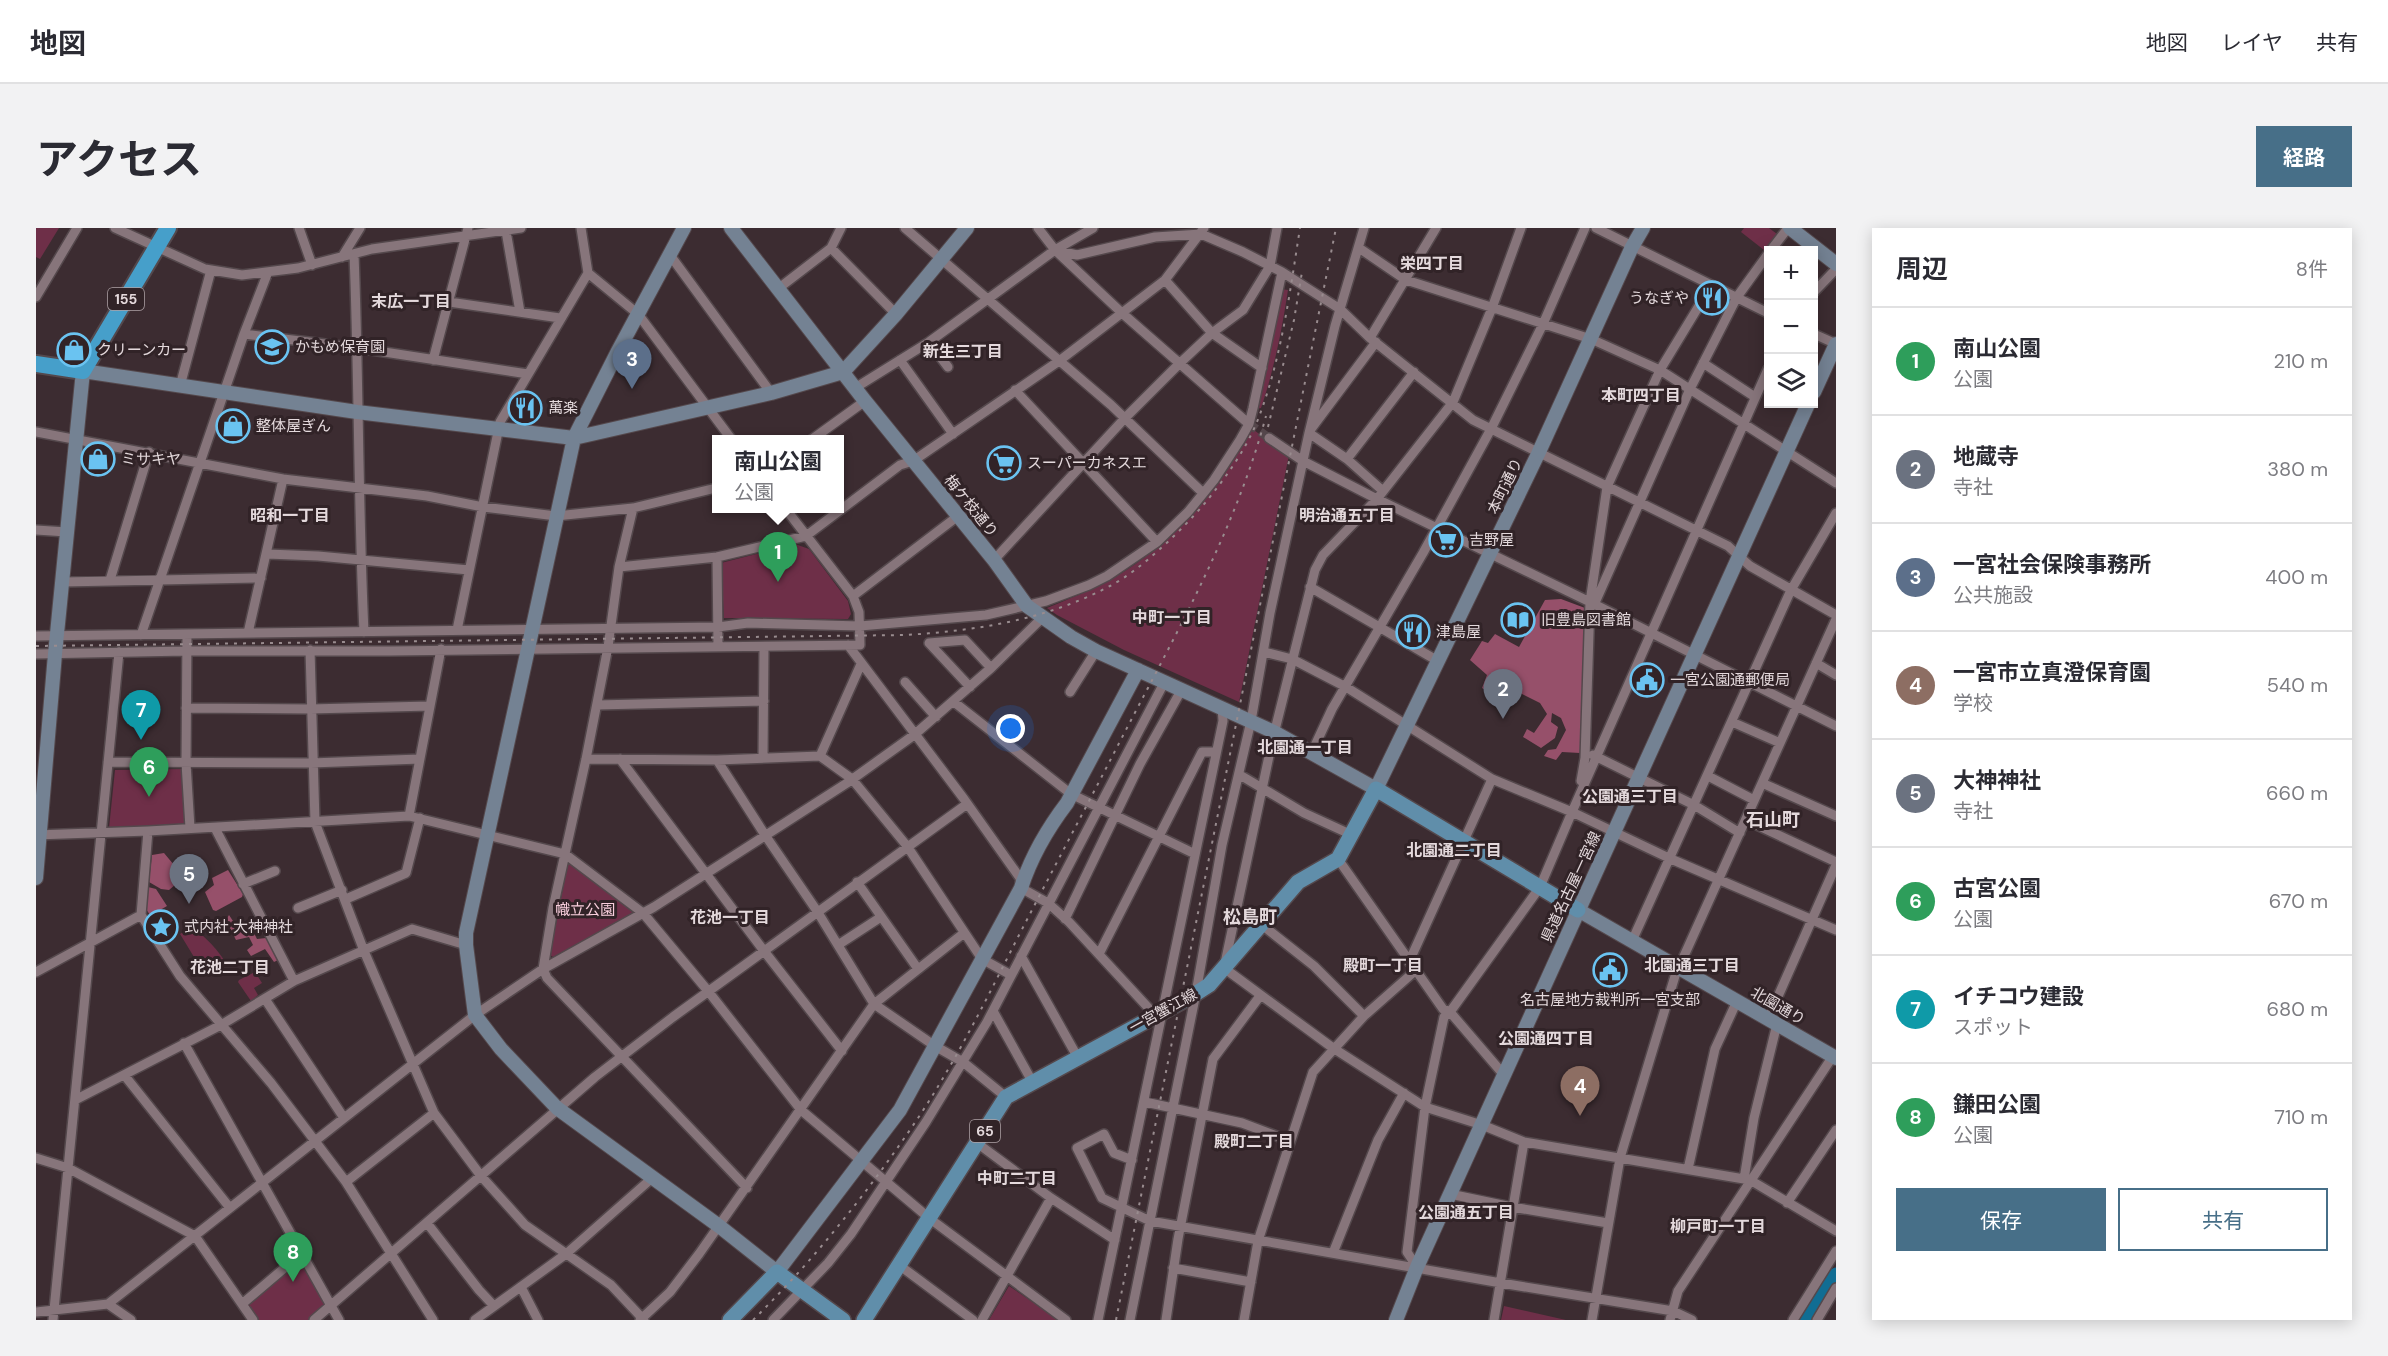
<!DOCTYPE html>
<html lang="ja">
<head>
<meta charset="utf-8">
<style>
	:root { --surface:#fff; --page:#f2f2f3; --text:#2b2b33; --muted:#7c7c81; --line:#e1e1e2; --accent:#476f88 }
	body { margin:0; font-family:"DM Sans","Noto Sans JP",sans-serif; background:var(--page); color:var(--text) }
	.controls { position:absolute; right:18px; top:18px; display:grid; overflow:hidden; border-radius:0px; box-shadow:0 3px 15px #0003 }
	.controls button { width:54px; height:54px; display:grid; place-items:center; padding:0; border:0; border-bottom:2px solid var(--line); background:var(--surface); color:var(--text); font:30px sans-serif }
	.you { position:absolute; left:975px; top:501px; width:21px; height:21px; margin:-15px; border:4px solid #fff; border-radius:50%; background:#1a73e8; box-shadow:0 0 0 9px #1a73e833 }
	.badge { display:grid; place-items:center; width:39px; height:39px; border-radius:50%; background:var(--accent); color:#fff; font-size:20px; font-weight:700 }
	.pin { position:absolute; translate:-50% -50px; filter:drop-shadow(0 2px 3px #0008) }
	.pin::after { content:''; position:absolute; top:32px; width:21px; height:18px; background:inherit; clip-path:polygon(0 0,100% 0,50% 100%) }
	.popup { position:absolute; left:676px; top:207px; width:132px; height:78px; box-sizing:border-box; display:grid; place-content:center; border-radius:0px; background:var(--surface); filter:drop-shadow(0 2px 4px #0005); font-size:20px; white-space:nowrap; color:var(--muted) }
	.popup b { font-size:22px; color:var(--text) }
	.popup::after { content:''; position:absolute; left:50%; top:100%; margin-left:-12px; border:12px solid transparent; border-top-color:var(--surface) }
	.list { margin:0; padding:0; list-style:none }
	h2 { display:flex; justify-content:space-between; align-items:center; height:78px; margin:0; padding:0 24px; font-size:26px }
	h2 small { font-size:20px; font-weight:400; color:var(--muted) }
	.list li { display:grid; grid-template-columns:39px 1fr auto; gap:18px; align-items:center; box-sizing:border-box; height:108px; padding:0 24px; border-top:2px solid var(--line) }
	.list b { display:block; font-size:22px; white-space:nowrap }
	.list p { margin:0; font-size:20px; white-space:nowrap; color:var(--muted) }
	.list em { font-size:20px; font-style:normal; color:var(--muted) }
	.actions { display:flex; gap:12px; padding:18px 24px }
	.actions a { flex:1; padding:14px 0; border:2px solid var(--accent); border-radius:0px; text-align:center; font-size:21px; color:var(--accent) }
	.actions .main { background:var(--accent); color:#fff }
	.icon { flex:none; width:33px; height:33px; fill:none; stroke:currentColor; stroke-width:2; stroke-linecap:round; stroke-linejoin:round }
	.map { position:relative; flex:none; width:1800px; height:1092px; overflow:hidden; border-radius:0px }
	header { display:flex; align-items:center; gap:36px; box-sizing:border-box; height:84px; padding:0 30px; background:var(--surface); border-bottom:2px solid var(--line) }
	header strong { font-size:28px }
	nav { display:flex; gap:33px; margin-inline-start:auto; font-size:21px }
	.intro { display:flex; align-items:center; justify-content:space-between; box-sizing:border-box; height:144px; padding:0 36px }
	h1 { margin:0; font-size:42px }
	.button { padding:15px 27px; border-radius:0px; background:var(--accent); color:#fff; font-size:21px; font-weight:700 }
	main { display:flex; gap:36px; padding:0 36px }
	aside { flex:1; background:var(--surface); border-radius:0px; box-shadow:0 3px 15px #0003 }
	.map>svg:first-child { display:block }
	.green { fill:#6e2f48 }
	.forest { fill:#96506a }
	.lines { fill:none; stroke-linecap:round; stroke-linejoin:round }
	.river { stroke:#116d93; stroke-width:15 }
	.street-tunnel { stroke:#55464b; stroke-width:9; stroke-dasharray:9 4.5; stroke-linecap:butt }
	.street-casing { stroke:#54484c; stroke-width:12 }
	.secondary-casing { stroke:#54484c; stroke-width:16 }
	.primary-casing { stroke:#54484c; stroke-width:18 }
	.highway-casing { stroke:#54484c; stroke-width:20 }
	.street { stroke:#87757b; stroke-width:9 }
	.secondary { stroke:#748293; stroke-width:14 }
	.primary { stroke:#608eaa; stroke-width:15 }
	.highway { stroke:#469fca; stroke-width:16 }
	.rail { stroke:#998c8f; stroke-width:2; stroke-dasharray:3 6; stroke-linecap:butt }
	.labels { text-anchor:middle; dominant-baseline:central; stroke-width:6; stroke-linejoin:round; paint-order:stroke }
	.shield { fill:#312327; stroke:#aea2a6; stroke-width:1.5 }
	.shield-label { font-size:14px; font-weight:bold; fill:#e4d9dc }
	.poi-label { font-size:15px; fill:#e4d9dc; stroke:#312327; text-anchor:start }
	.street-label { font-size:15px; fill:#e4d9dc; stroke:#312327 }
	.park-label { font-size:15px; fill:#f9cedc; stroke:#312327 }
	.neighbourhood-label { font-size:16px; font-weight:bold; fill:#e4d9dc; stroke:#312327 }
	.quarter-label { font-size:18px; font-weight:bold; fill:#e4d9dc; stroke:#312327 }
</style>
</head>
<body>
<header>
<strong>地図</strong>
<nav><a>地図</a><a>レイヤ</a><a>共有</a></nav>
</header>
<div class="intro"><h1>アクセス</h1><a class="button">経路</a></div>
<main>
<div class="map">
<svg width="1800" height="1092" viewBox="0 0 1800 1092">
	<rect width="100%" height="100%" fill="#3c2c31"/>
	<path class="green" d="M0 0H23L4 31 0 29Z
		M1708 0H1733L1741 6 1728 22 1705 4Z
		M1245 61 1252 62C1246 102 1238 142 1225 180L1220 181 1230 143Z
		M1215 200 1253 227 1203 474 1088 422 1021 387 1011 380C1032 371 1054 363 1074 352 1136 318 1181 260 1215 200Z
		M759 316 773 321 812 373 815 386 812 391 688 390 685 335Z
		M148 541 149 596 73 600 79 542Z
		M532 634 598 685 517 729 514 727Z
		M155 699C166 705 182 722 188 732L182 736 178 730 169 735 167 732 156 739 152 733 158 729 144 706Z
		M219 744 226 755 218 760 222 767 215 773 202 754 203 752Z
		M264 1033 290 1076 272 1092H223L212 1076Z
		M973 1058 1023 1092H953Z
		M1468 1078 1530 1092H1465Z"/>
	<path class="forest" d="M1525 371 1549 380 1544 525 1526 524 1520 532 1508 528 1512 522 1520 521 1530 502 1525 490 1516 485 1515 494 1522 499 1519 510 1505 520 1487 509 1491 501 1498 505 1511 486 1504 475 1484 465 1480 468 1476 459 1457 451 1451 463 1446 460 1451 447 1434 432 1446 413 1452 415 1459 406 1483 419 1509 372Z
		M128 625 143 643 146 651 133 662 125 661 113 654 116 627Z
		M192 642 207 666 206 669 180 683 177 682 169 664 178 657 176 650Z
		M112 659 120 661 131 678 119 685 121 690 118 693 110 681Z
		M193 687 203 702 215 699 221 711 230 710 242 732 238 734 229 721 215 728 211 722 217 717 213 709 200 712 190 692Z"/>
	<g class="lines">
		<path class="river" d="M1771 1092 1800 1047"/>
		<path class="street-tunnel" d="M1213 196 1233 210"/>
		<defs>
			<path id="street" d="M79 0 169 41 206 47 262 40 336 21 485 0
				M263 0 276 37
				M805 0 795 20 860 86
				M869 0 1075 177 1167 265
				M1002 0 1019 22 1086 85 1213 196
				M1485 0 1456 80 1417 174 1341 271 1287 327 1279 342 1236 514 1188 740 1297 820 1389 879 1446 897 1488 914 1714 952 1800 1003
				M1560 0 1732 85
				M470 3 484 84
				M1323 20 1370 52 1555 111 1624 142 1800 255
				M1019 22 1041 27 1119 9 1165 6 1207 24 1246 44 1304 81 1334 110 1437 192 1692 318 1714 338 1800 387
				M1735 22 1752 0
				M318 26C323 152 322 278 328 404
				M634 27 735 165
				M306 29 324 0
				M552 45 602 86 696 212
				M1129 52 1176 105 1226 140
				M743 60 795 20
				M1778 64 1800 41
				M0 69 41 0
				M413 74 524 90
				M208 106 322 120 492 146
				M1778 106 1800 116
				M1334 110 1400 0
				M893 114 912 139
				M397 132 432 0
				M864 132 917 206
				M1667 135 1719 169
				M144 158 175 42
				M819 160 893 114 1019 22 1057 0
				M979 162 1121 314
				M1275 201 1340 114
				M0 204 247 251 391 268 447 279 520 288 597 280 680 260
				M1273 205 1311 231 1347 263
				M1233 210 1267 233 1341 271 1554 374 1800 498
				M775 212 829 173
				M1311 231 1378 144
				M597 280 583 339 572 419 550 531 517 680 507 741 511 750 711 960
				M0 302 31 304
				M231 326 282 328 433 342
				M681 329 682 419
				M958 332 1089 190 1143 136 1176 105 1207 82 1234 38 1241 0
				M583 339 681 329 770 308 864 237 877 233 1023 133 1129 52 1168 0
				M74 352 113 224
				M27 354 225 350
				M1274 359 1402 433
				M817 368 922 288
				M1558 377 1654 161 1701 69 1732 26
				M421 402 464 194 552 45 545 0
				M212 405 247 251
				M151 406 150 535 154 600
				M105 407 208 106 232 44
				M0 408 682 399 712 395 824 398 950 387 1010 373 1053 357 1071 348 1121 314 1152 284 1178 252 1204 212 1213 196 1217 180 1246 44
				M812 417 928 571 984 650 985 660 1012 675 1033 694 1119 787
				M274 422 279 594 328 723 398 885 445 948 489 997 575 1057 608 1092
				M1228 424 1256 431 1310 459 1456 551 1536 584 1635 631 1800 702
				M0 426 150 423H354L824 417 823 384 817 368 749 280
				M1780 435 1800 447
				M869 454 900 489
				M934 459 893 415 929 412 955 440
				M1034 464 1060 423
				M918 474 1035 566 1159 626
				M561 477 728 473
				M150 480 274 481 394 478
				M1696 494 1744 515
				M1276 524 1296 481 1387 325 1455 201 1507 96 1549 0
				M1557 527 1658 577 1704 605
				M784 528 825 436
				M727 529 728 419
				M550 531 681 532 784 528 816 551 871 618 946 731 975 747
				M584 531 728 723 806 823
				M681 532 729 607 781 683 838 776 899 818 927 834 970 869
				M72 534 275 535 384 531
				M1204 547 1268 585 1316 607
				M1672 548 1718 572
				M1545 553 1549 530 1554 374 1571 259 1624 142 1675 58
				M1726 555 1800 588
				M373 588 405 421
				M1710 592 1800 634
				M179 600 258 753
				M112 603 105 687 144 748 235 855 310 954 397 1092
				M0 607 112 603 373 588 529 626 607 685 672 763 765 882 893 990 1030 1092
				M1302 631 1407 781 1414 784 1468 847
				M821 654 882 741
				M207 656 239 643
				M310 671 370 645 384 590
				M262 680 306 662
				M1029 691 1104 536 1146 461
				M1226 697 1278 738 1328 788
				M1596 713 1755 362 1800 285
				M802 717 845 689
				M1063 726 1166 524H1179
				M985 728 1042 830
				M1373 734 1456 551
				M0 744 105 687
				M229 771 308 890
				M957 783 997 855
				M1732 791 1800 637
				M148 815 303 1092
				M89 848 194 980
				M39 872 185 797 258 753 376 701 430 717
				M1109 874 1206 895 1254 913
				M941 915 1015 970 1079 1012
				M0 930 32 940 159 1008 217 1092
				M1096 932 1078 925 1068 906 1041 920 1066 970 1114 993 1465 1055 1637 1083 1656 1092
				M1652 941 1679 821 1701 773
				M1708 951 1718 890 1741 796
				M310 954 398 885
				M1414 966 1476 979 1572 995
				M1751 975 1800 902
				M391 995 443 1062 458 1078
				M1297 1025 1342 912 1368 865
				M863 1037 937 1092
				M1381 1039 1371 1024 1389 879 1408 789 1414 784 1504 659 1536 584 1732 141
				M1137 1040 1215 1054
				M485 1059 502 1092
				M72 1076 95 1092
				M206 1076 265 1026
				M0 1084 72 1076 439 787 507 741 618 679 811 555 878 507 955 440 1006 390
				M17 1092 83 424
				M278 1092 559 849 637 789 931 576
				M439 1092 530 1026 615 951
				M604 1092 634 1064 663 1026 838 776 928 705
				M737 1092 792 1035 815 1006 890 894 951 794 1129 453
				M946 1092 1015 970
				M1062 1092 1187 493 1186 479
				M1094 1092 1160 765 1186 617 1215 493 1234 385 1273 205 1299 98 1328 0
				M1130 1092 1142 1011 1177 831 1224 768
				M1208 1092 1222 1013 1277 844 1328 788 1379 743
				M1458 1092 1488 914
				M1556 1092 1584 930 1639 748 1800 391
				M1634 1092 1642 1063 1797 828
				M1757 1092 1800 1023
				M1781 1092 1800 1060"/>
			<path id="secondary" d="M648 0 582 123 538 210 430 705V717L439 787 465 821 521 880 683 998 741 1044 864 882 985 660C995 629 1012 600 1031 575L1102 442
				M695 0 829 173 958 332 991 378 1035 409 1060 423 1238 504 1340 561 1502 226 1596 19 1607 0
				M1754 0 1800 36
				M1778 164 1800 116
				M0 650 19 426 47 143 321 184 538 210 735 165 807 144 860 86 931 0
				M1542 682 1800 830
				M1360 1092 1381 1039 1772 176"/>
			<path id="primary" d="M694 1092 741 1044 807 1092
				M828 1092 970 869 1156 768 1173 757 1262 654 1302 631 1340 561 1542 682"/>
			<path id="highway" d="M0 136 47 143 132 0"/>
		</defs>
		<use href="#street" class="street-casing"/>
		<use href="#secondary" class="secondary-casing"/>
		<use href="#primary" class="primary-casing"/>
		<use href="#highway" class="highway-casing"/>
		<use href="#street" class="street"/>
		<use href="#secondary" class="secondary"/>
		<use href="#primary" class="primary"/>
		<use href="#highway" class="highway"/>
		<path class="rail" d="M1232 199 1258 92 1266 44
			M0 418 868 407C939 403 1010 392 1074 358 1105 342 1146 302 1169 275 1191 248 1212 219 1224 186 1246 127 1254 63 1264 0
			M717 1092C778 1032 832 964 880 893 919 835 950 772 982 709 1014 647 1047 585 1079 523 1135 414 1198 307 1230 188
			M1080 1092 1300 0"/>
	</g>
	<defs>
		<symbol id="restaurant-ring" viewBox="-11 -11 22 22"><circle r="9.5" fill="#312327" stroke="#6ac3f1" stroke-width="1.5"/><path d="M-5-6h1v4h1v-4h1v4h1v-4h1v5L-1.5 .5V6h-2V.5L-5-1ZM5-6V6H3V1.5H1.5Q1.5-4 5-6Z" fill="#6ac3f1"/></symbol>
		<symbol id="school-ring" viewBox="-11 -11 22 22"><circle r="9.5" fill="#312327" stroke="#6ac3f1" stroke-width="1.5"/><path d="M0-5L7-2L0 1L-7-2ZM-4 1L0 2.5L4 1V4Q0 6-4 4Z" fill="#6ac3f1"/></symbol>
		<symbol id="shop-ring" viewBox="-11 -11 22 22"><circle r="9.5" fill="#312327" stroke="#6ac3f1" stroke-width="1.5"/><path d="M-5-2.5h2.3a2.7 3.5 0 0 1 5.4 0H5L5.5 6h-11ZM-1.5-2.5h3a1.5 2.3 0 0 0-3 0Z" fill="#6ac3f1"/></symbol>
		<symbol id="supermarket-ring" viewBox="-11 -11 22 22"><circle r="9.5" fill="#312327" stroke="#6ac3f1" stroke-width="1.5"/><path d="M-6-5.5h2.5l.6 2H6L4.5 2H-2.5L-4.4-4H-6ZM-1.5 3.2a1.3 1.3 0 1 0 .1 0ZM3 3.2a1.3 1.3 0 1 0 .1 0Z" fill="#6ac3f1"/></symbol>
		<symbol id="library-ring" viewBox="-11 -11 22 22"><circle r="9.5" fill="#312327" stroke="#6ac3f1" stroke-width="1.5"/><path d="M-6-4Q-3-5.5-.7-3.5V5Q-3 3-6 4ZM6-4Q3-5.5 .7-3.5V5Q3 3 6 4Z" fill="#6ac3f1"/></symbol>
		<symbol id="civic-ring" viewBox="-11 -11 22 22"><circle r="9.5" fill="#312327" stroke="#6ac3f1" stroke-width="1.5"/><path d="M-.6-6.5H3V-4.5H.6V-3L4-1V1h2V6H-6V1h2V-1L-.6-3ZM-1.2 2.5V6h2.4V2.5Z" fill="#6ac3f1"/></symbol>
		<symbol id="sight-ring" viewBox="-11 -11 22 22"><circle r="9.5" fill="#312327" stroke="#6ac3f1" stroke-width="1.5"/><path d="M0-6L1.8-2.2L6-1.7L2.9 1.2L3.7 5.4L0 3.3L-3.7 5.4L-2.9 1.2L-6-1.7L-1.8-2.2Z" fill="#6ac3f1"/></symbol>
	</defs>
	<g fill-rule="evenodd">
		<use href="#restaurant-ring" x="1657" y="51" width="38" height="38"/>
		<use href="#school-ring" x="217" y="100" width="38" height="38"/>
		<use href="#shop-ring" x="19" y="103" width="38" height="38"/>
		<use href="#restaurant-ring" x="470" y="161" width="38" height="38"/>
		<use href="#shop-ring" x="178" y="179" width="38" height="38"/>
		<use href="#shop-ring" x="43" y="212" width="38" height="38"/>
		<use href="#supermarket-ring" x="949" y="216" width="38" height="38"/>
		<use href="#supermarket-ring" x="1391" y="293" width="38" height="38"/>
		<use href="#library-ring" x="1463" y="373" width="38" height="38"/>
		<use href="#restaurant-ring" x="1358" y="385" width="38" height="38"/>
		<use href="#civic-ring" x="1592" y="433" width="38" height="38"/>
		<use href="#sight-ring" x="106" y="680" width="38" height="38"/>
		<use href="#civic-ring" x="1555" y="723" width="38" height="38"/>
	</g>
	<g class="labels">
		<g class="shield">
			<rect x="72" y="60" width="36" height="22" rx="4.5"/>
			<rect x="934" y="892" width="30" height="22" rx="4.5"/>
		</g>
		<g class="shield-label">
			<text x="90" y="71">155</text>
			<text x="949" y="903">65</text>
		</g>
		<g class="poi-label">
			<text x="1653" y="70" text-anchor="end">うなぎや</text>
			<text x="259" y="119">かもめ保育園</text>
			<text x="61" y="122">クリーンカー</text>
			<text x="512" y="180">萬楽</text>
			<text x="220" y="198">整体屋ぎん</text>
			<text x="85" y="231">ミサキヤ</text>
			<text x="991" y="235">スーパーカネスエ</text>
			<text x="1433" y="312">吉野屋</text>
			<text x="1505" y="392">旧豊島図書館</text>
			<text x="1400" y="404">津島屋</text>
			<text x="1634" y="452">一宮公園通郵便局</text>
			<text x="148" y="699">式内社 大神神社</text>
			<text x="1574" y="772" text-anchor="middle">名古屋地方裁判所一宮支部</text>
		</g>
		<g class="street-label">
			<text transform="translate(1469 258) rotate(-64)">本町通り</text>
			<text transform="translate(935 278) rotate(51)">梅ケ枝通り</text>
			<text transform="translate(1535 659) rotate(-65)">県道名古屋一宮線</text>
			<text transform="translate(1742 778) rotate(30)">北園通り</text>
			<text transform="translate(1127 783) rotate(-29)">一宮蟹江線</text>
		</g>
		<g class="park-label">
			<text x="549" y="682">幟立公園</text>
		</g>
		<g class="neighbourhood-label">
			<text x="1396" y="35">栄四丁目</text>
			<text x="375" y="73">末広一丁目</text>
			<text x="927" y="123">新生三丁目</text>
			<text x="1605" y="167">本町四丁目</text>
			<text x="254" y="287">昭和一丁目</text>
			<text x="1311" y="287">明治通五丁目</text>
			<text x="1136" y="389">中町一丁目</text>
			<text x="1269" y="519">北園通一丁目</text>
			<text x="1594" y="568">公園通三丁目</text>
			<text x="1418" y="622">北園通二丁目</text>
			<text x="694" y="689">花池一丁目</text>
			<text x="1347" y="737">殿町一丁目</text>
			<text x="1656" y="737">北園通三丁目</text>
			<text x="194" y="739">花池二丁目</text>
			<text x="1510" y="810">公園通四丁目</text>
			<text x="1218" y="913">殿町二丁目</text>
			<text x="981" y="950">中町二丁目</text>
			<text x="1430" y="984">公園通五丁目</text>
			<text x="1682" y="998">柳戸町一丁目</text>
		</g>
		<g class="quarter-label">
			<text x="1737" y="592">石山町</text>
			<text x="1214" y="689">松島町</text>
		</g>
	</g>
</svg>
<div class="controls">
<button>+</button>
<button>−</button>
<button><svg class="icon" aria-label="layers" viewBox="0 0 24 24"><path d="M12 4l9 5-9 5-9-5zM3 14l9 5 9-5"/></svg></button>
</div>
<div class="you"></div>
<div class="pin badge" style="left:742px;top:354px;background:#2e9e5b">1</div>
<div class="popup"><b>南山公園</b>公園</div>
<div class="pin badge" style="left:1467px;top:491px;background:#6b7280">2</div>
<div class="pin badge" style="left:596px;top:161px;background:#5c6f8a">3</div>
<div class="pin badge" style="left:1544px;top:888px;background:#8d6e63">4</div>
<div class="pin badge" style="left:153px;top:676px;background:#6b7280">5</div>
<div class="pin badge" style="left:113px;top:569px;background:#2e9e5b">6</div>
<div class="pin badge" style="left:105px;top:512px;background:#0f9aa8">7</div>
<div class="pin badge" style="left:257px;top:1054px;background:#2e9e5b">8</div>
</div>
<aside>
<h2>周辺<small>8件</small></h2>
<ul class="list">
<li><span class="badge" style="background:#2e9e5b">1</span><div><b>南山公園</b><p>公園</p></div><em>210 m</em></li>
<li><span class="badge" style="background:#6b7280">2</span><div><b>地蔵寺</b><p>寺社</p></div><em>380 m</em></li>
<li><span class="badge" style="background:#5c6f8a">3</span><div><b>一宮社会保険事務所</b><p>公共施設</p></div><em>400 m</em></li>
<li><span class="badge" style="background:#8d6e63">4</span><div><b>一宮市立真澄保育園</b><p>学校</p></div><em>540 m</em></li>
<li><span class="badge" style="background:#6b7280">5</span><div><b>大神神社</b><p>寺社</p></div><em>660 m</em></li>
<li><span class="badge" style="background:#2e9e5b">6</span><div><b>古宮公園</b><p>公園</p></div><em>670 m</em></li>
<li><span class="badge" style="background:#0f9aa8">7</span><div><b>イチコウ建設</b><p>スポット</p></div><em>680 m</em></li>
<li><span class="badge" style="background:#2e9e5b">8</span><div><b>鎌田公園</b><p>公園</p></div><em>710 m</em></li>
</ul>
<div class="actions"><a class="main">保存</a><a>共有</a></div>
</aside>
</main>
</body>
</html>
